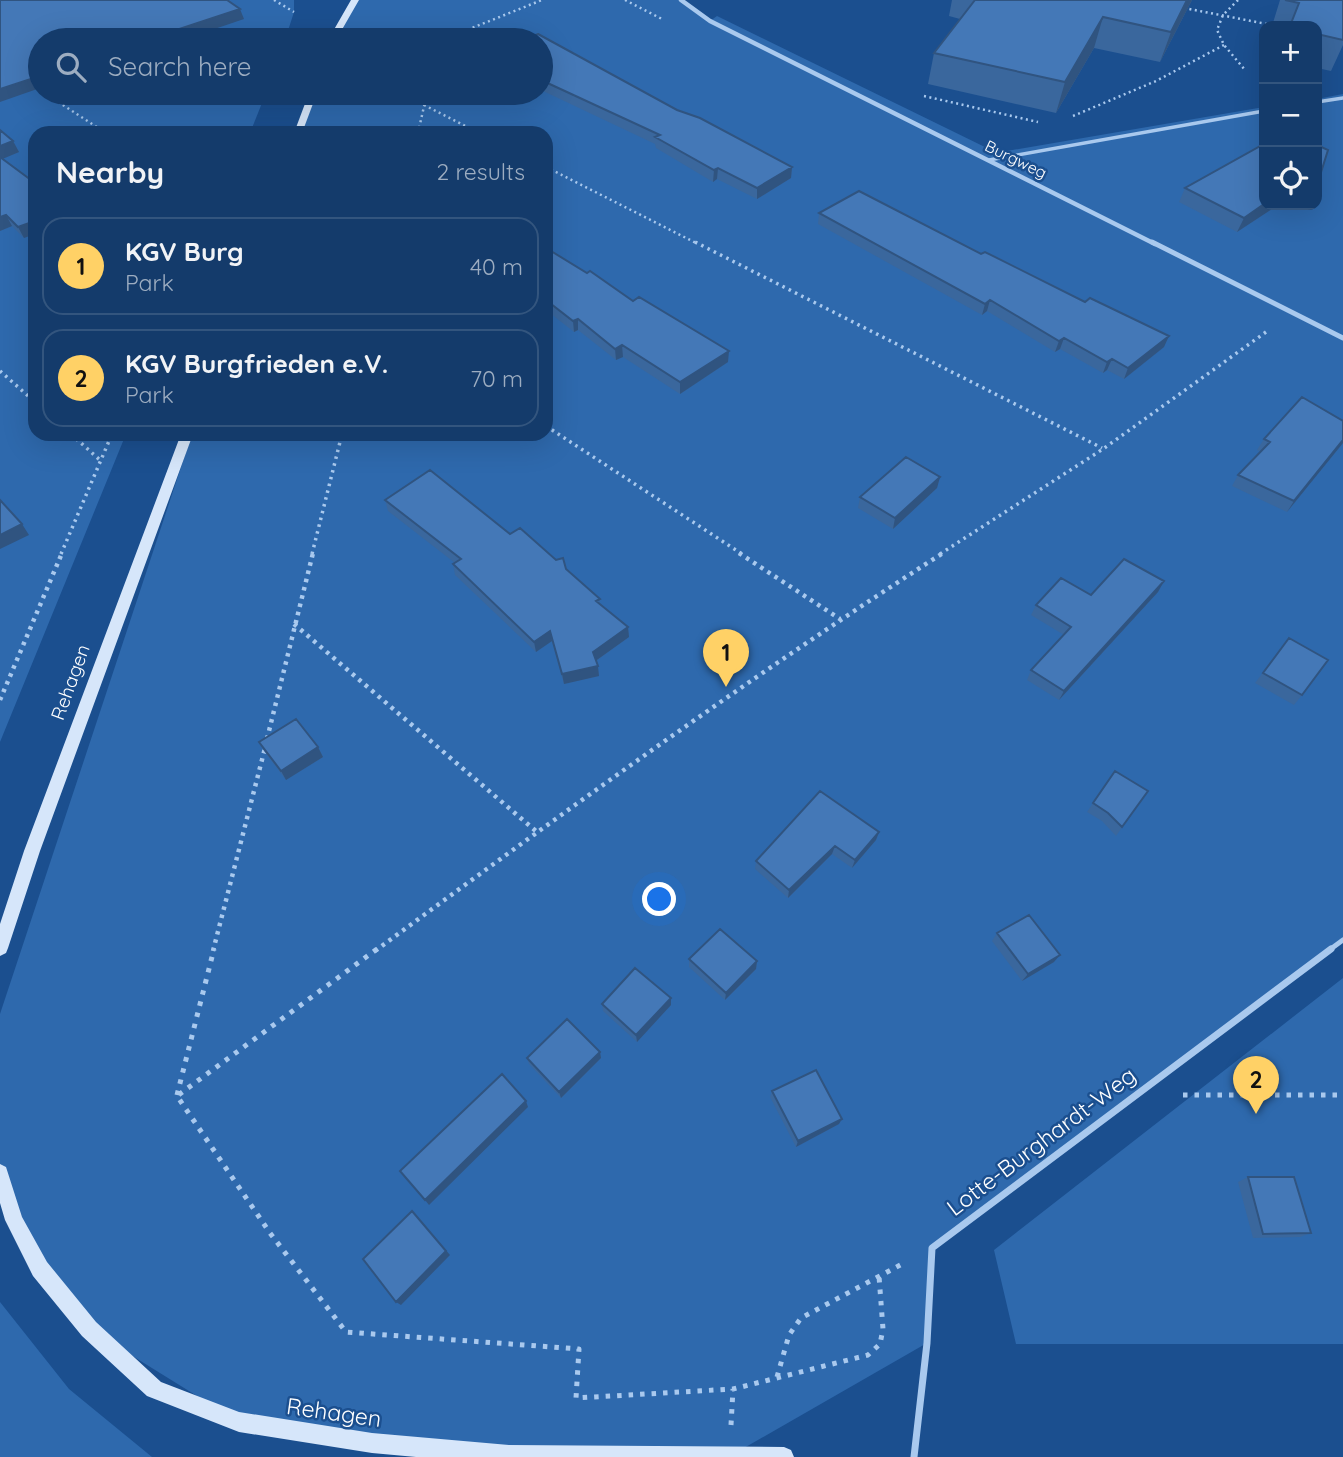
<!DOCTYPE html>
<html lang="en">
<head>
<meta charset="utf-8">
<style>
	:root { --surface:#143b6b; --page:#214673; --text:#f1f3f6; --muted:#9dadc1; --line:#33557e; --accent:#ffd166 }
	body { margin:0; font-family:Quicksand,sans-serif; background:var(--page); color:var(--text) }
	.controls { position:absolute; right:21px; top:21px; display:grid; overflow:hidden; border-radius:14px; box-shadow:0 7px 28px #0002 }
	.controls button { width:63px; height:63px; display:grid; place-items:center; padding:0; border:0; border-bottom:2px solid var(--line); background:var(--surface); color:var(--text); font:35px sans-serif }
	.you { position:absolute; left:660px; top:900px; width:24px; height:24px; margin:-18px; border:5px solid #fff; border-radius:50%; background:#1a73e8; box-shadow:0 0 0 10px #1a73e833 }
	.badge { display:grid; place-items:center; width:46px; height:46px; border-radius:50%; background:var(--accent); color:#111; font-size:23px; font-weight:700 }
	.pin { position:absolute; translate:-50% -58px; filter:drop-shadow(0 2px 4px #0008) }
	.pin::after { content:''; position:absolute; top:37px; width:24px; height:21px; background:inherit; clip-path:polygon(0 0,100% 0,50% 100%) }
	.list { margin:0; padding:0; list-style:none }
	h2 { display:flex; justify-content:space-between; align-items:center; height:91px; margin:0; padding:0 28px; font-size:30px }
	h2 small { font-size:23px; font-weight:400; color:var(--muted) }
	.list li { display:grid; grid-template-columns:46px 1fr auto; gap:21px; align-items:center; box-sizing:border-box; height:98px; margin:0 14px 14px; padding:0 14px; border:2px solid var(--line); border-radius:21px }
	.list b { display:block; font-size:26px; white-space:nowrap }
	.list p { margin:0; font-size:23px; white-space:nowrap; color:var(--muted) }
	.list em { font-size:23px; font-style:normal; color:var(--muted) }
	.icon { flex:none; width:38px; height:38px; fill:none; stroke:currentColor; stroke-width:2; stroke-linecap:round; stroke-linejoin:round }
	.map { position:relative; flex:none; width:1343px; height:1457px; overflow:hidden }
	.search { position:absolute; background:var(--surface); box-shadow:0 7px 28px #0002; left:28px; top:28px; width:525px; height:77px; display:flex; align-items:center; gap:18px; box-sizing:border-box; padding:0 24px; border-radius:38px; color:var(--muted); font-size:26px }
	.panel { position:absolute; background:var(--surface); box-shadow:0 7px 28px #0002; left:28px; top:126px; width:525px; height:315px; border-radius:21px }
	.map>svg:first-child { display:block }
	.green { fill:#2e69ad }
	.lines { fill:none; stroke-linecap:round; stroke-linejoin:round }
	.path-far3 { stroke:#a9c9ee; stroke-width:2.5; stroke-dasharray:2 3.5; stroke-linecap:butt }
	.path-far2 { stroke:#a9c9ee; stroke-width:3.5; stroke-dasharray:2.5 4.5; stroke-linecap:butt }
	.path-far1 { stroke:#a9c9ee; stroke-width:4.5; stroke-dasharray:3.5 5; stroke-linecap:butt }
	.path { stroke:#a9c9ee; stroke-width:5; stroke-dasharray:4.5 7; stroke-linecap:butt }
	.lane-far2 { stroke:#a9c9ee; stroke-width:3.5 }
	.lane-far1 { stroke:#a9c9ee; stroke-width:5 }
	.lane { stroke:#a9c9ee; stroke-width:7 }
	.street-far1 { stroke:#a9c9ee; stroke-width:4.5 }
	.street { stroke:#a9c9ee; stroke-width:5 }
	.secondary { fill:#d6e6fa; fill-rule:evenodd }
	.wall { fill:#3a679d }
	.shaded-wall { fill:#305480 }
	.building { fill:#4478b7; stroke:#305480; stroke-width:2 }
	.labels { text-anchor:middle; dominant-baseline:central; stroke-width:5; stroke-linejoin:round; paint-order:stroke }
	.far-street-label { font-size:16px; fill:#fff; stroke:#1b4f8f }
	.street-label { font-size:19px; fill:#fff; stroke:#1b4f8f }
	.near-street-label { font-size:23px; fill:#fff; stroke:#1b4f8f }
</style>
</head>
<body>
<div class="map">
<svg width="1343" height="1457" viewBox="0 0 1343 1457">
	<rect width="100%" height="100%" fill="#1b4f8f"/>
	<path class="green" d="M0 0H294V12L285 40H40V93H266L250 133H35V434H126L0 742Z
		M355 0H681L710 21 717 16 991 150 1001 152 1264 107V205H1317V99L1343 94V940L933 1248 927 1343 730 1456 509 1455 239 1422 89 1329 40 1269 0 1173V1014L192 434H546V133H298L313 93H541V40H332Z
		M1343 978V1344H1016L994 1250Z
		M0 1302 69 1389 152 1457H0Z"/>
	<g class="lines">
		<path class="path-far3" d="M274 0 294 12
			M625 0 662 19
			M1238 0 1223 15 1217 30 1224 45 1245 70
			M1184 8 1272 25
			M442 40 542 0
			M49 96 106 133
			M924 96 1038 122
			M337 101 424 102
			M424 105 479 133
			M1073 116 1156 81 1224 45
			M418 133 427 93
			M546 167 698 244"/>
		<path class="path-far2" d="M695 242 1102 448
			M0 371 35 402
			M546 426 742 554
			M71 434 101 461
			M61 554 112 434
			M312 554 342 434
			M940 554 1103 449 1266 332"/>
		<path class="path-far1" d="M739 553 840 619
			M294 624 537 832
			M0 700 62 553
			M267 739 313 553
			M213 951 265 748
			M375 951C561 814 748 678 943 553"/>
		<path class="path" d="M377 949 177 1096 270 1233 346 1332 579 1349 576 1398 733 1389 868 1355 880 1344 883 1329 879 1276
			M177 1095 214 949
			M1183 1095H1343
			M777 1377 789 1335 801 1318 904 1263
			M731 1425 733 1389"/>
		<path class="lane-far2" d="M1261 90 1264 93
			M1317 102 1343 98
			M989 160 1264 111"/>
		<path class="lane-far1" d="M1328 951 1343 940"/>
		<path class="lane" d="M914 1457 927 1343 932 1248 1331 949"/>
		<path class="street-far1" d="M681 0 710 21 1155 244"/>
		<path class="street" d="M1152 242 1343 338"/>
		<path class="secondary" d="M351 0H359L336 40H328Z
			M309 93H317L302 133H294Z
			M181 434H193L40 851 8 948 6 953 0 956V924L24 851Z
			M0 1164 6 1167 22 1217 47 1262 96 1322 161 1382 239 1412 372 1433 509 1445 784 1447 791 1450 794 1457H416L372 1453 239 1432 147 1396 82 1336 33 1276 5 1220 0 1203Z"/>
	</g>
	<path class="wall" d="M952 0H1192L1160 62 1094 48 1056 113 928 84 934 53 960 19 949 16Z
		M1280 0H1343V45L1331 71 1317 68V26H1272Z
		M541 40 677 110 792 167 791 178 757 199 717 179 713 182 656 148 655 144 541 90Z
		M0 130 13 141 19 152 2 159 24 238 12 226 0 231Z
		M1185 188 1264 205H1278L1237 232 1179 202Z
		M819 213 981 254 1164 347 1124 379 1107 370 1103 373 1060 349 1055 352 987 311 982 315 818 224Z
		M546 248 633 301 728 362 680 394 623 357 616 360 578 330 574 332 546 310Z
		M1264 439 1343 443 1287 512 1232 486 1238 475 1261 452 1257 450Z
		M940 477 937 488 893 529 858 508 860 497Z
		M385 500 510 534 566 569 600 599V605L628 627 629 637 596 661 599 676 564 684 552 641 536 652 455 575 453 564 455 563 388 511Z
		M1164 581 1158 592 1059 700 1027 680 1031 670 1064 635 1031 615 1036 605Z
		M1289 638 1302 695 1294 705 1255 683Z
		M259 742 318 747 323 757 286 780 264 751Z
		M1148 791 1116 836 1102 821 1087 812 1093 803Z
		M879 832 876 840 852 868 832 854 788 898 755 869 756 861Z
		M997 933 1054 962 1022 981 992 941Z
		M689 959 757 961 756 969 725 1000 689 967Z
		M602 1004 671 1005 637 1042 603 1011Z
		M600 1052 601 1058 561 1098 529 1064 527 1058Z
		M772 1091 839 1124 796 1147 770 1097Z
		M1248 1177 1311 1233 1300 1237 1253 1238 1238 1182Z"/>
	<path class="shaded-wall" d="M1187 0H1192L1160 62 1171 32Z
		M240 9 244 19 182 40H146Z
		M1103 17 1094 48 1056 113 1065 82Z
		M40 76V88L0 102V89Z
		M13 141 19 152 0 160V146Z
		M792 167 791 178 757 199V188Z
		M718 168 717 179 713 182 714 170Z
		M1264 205H1278L1237 232 1244 218Z
		M6 215 12 226 0 231V217Z
		M35 221V234L24 238 18 227Z
		M990 300 987 311 982 315 985 304Z
		M578 319V330L574 332 573 321Z
		M1169 336 1164 347 1124 379 1128 368Z
		M1064 338 1060 349 1055 352 1059 341Z
		M622 345 623 357 616 360 615 349Z
		M729 351 728 362 680 394V382Z
		M1112 359 1107 370 1103 373 1107 362Z
		M1343 440V443L1287 512 1294 501Z
		M940 477 937 488 893 529 895 518Z
		M22 524 29 535 0 549V535Z
		M1164 581 1158 592 1059 700 1064 691Z
		M628 627 629 637 594 662 593 652Z
		M550 631 552 641 536 652 534 642Z
		M598 666 599 676 564 684 562 674Z
		M318 747 323 757 286 780 281 771Z
		M879 832 876 840 852 868 855 860Z
		M835 846 832 854 788 898 789 890Z
		M1060 955 1054 962 1022 981 1028 974Z
		M757 961 756 969 725 1000 726 993Z
		M671 998V1005L637 1042 636 1035Z
		M600 1052 601 1058 561 1098 559 1092Z
		M526 1101 528 1107 429 1205 425 1200Z
		M842 1119 839 1124 796 1147 798 1141Z
		M412 1211 450 1255 401 1305 396 1302Z"/>
	<path class="building" d="M0 0H227L240 9 146 40H40V76L0 89Z
		M975 0H1187L1171 32 1103 17 1065 82 934 53Z
		M1285 0H1343V40L1317 34V26H1290L1299 3Z
		M538 34 677 110 700 118 792 167 757 188 718 168 714 170 655 137 660 135 541 80V40H522Z
		M0 130 13 141 0 146Z
		M1264 144V204L1244 218 1185 188Z
		M1317 145 1328 150 1317 185Z
		M0 157 35 183V221L18 227 6 215 0 217Z
		M859 191 981 254 985 252 1085 302 1090 298 1169 336 1128 368 1112 359 1107 362 1064 338 1059 341 990 300 985 304 819 213Z
		M546 248 587 273 590 271 633 301 639 297 729 351 680 382 622 345 615 349 578 319 573 321 546 300Z
		M1302 397 1343 421V440L1294 501 1238 475 1270 442 1264 439Z
		M906 457 940 477 895 518 860 497Z
		M430 470 510 534 520 528 556 560 563 558 566 569 600 599 596 601 628 627 593 652 598 666 562 674 550 631 534 642 453 564 461 559 385 500Z
		M0 500 22 524 0 535Z
		M1124 559 1164 581 1064 691 1031 670 1071 627 1036 605 1061 578 1091 595Z
		M1289 638 1328 660 1302 695 1263 673Z
		M296 719 318 747 281 771 259 742Z
		M1115 771 1148 791 1122 827 1108 813 1093 803Z
		M820 791 879 832 855 860 835 846 789 890 756 861Z
		M1029 915 1060 955 1028 974 997 933Z
		M720 929 757 961 726 993 689 959Z
		M635 968 671 998 636 1035 602 1004Z
		M567 1019 600 1052 559 1092 527 1058Z
		M816 1070 842 1119 798 1141 772 1091Z
		M502 1074 526 1101 425 1200 400 1171Z
		M1248 1177H1294L1311 1233 1263 1234Z
		M412 1211 446 1251 396 1302 363 1259Z"/>
	<g class="labels">
		<g class="far-street-label">
			<text transform="translate(1016 159) rotate(26)">Burgweg</text>
		</g>
		<g class="street-label">
			<text transform="translate(70 682) rotate(-70)">Rehagen</text>
		</g>
		<g class="near-street-label">
			<text transform="translate(1041 1141) rotate(-37)">Lotte-Burghardt-Weg</text>
			<text transform="translate(334 1412) rotate(8)">Rehagen</text>
		</g>
	</g>
</svg>
<div class="controls">
<button>+</button>
<button>−</button>
<button><svg class="icon" aria-label="locate" viewBox="0 0 24 24"><circle cx="12" cy="12" r="6"/><path d="M12 2v4M12 18v4M2 12h4M18 12h4"/></svg></button>
</div>
<div class="you"></div>
<div class="pin badge" style="left:726px;top:687px">1</div>
<div class="pin badge" style="left:1256px;top:1114px">2</div>
<div class="search"><svg class="icon" aria-label="search" viewBox="0 0 24 24"><circle cx="10" cy="10" r="6"/><path d="M15 15l6 6"/></svg>Search here</div>
<section class="panel">
<h2>Nearby<small>2 results</small></h2>
<ul class="list">
<li><span class="badge">1</span><div><b>KGV Burg</b><p>Park</p></div><em>40 m</em></li>
<li><span class="badge">2</span><div><b>KGV Burgfrieden e.V.</b><p>Park</p></div><em>70 m</em></li>
</ul>
</section>
</div>
</body>
</html>
